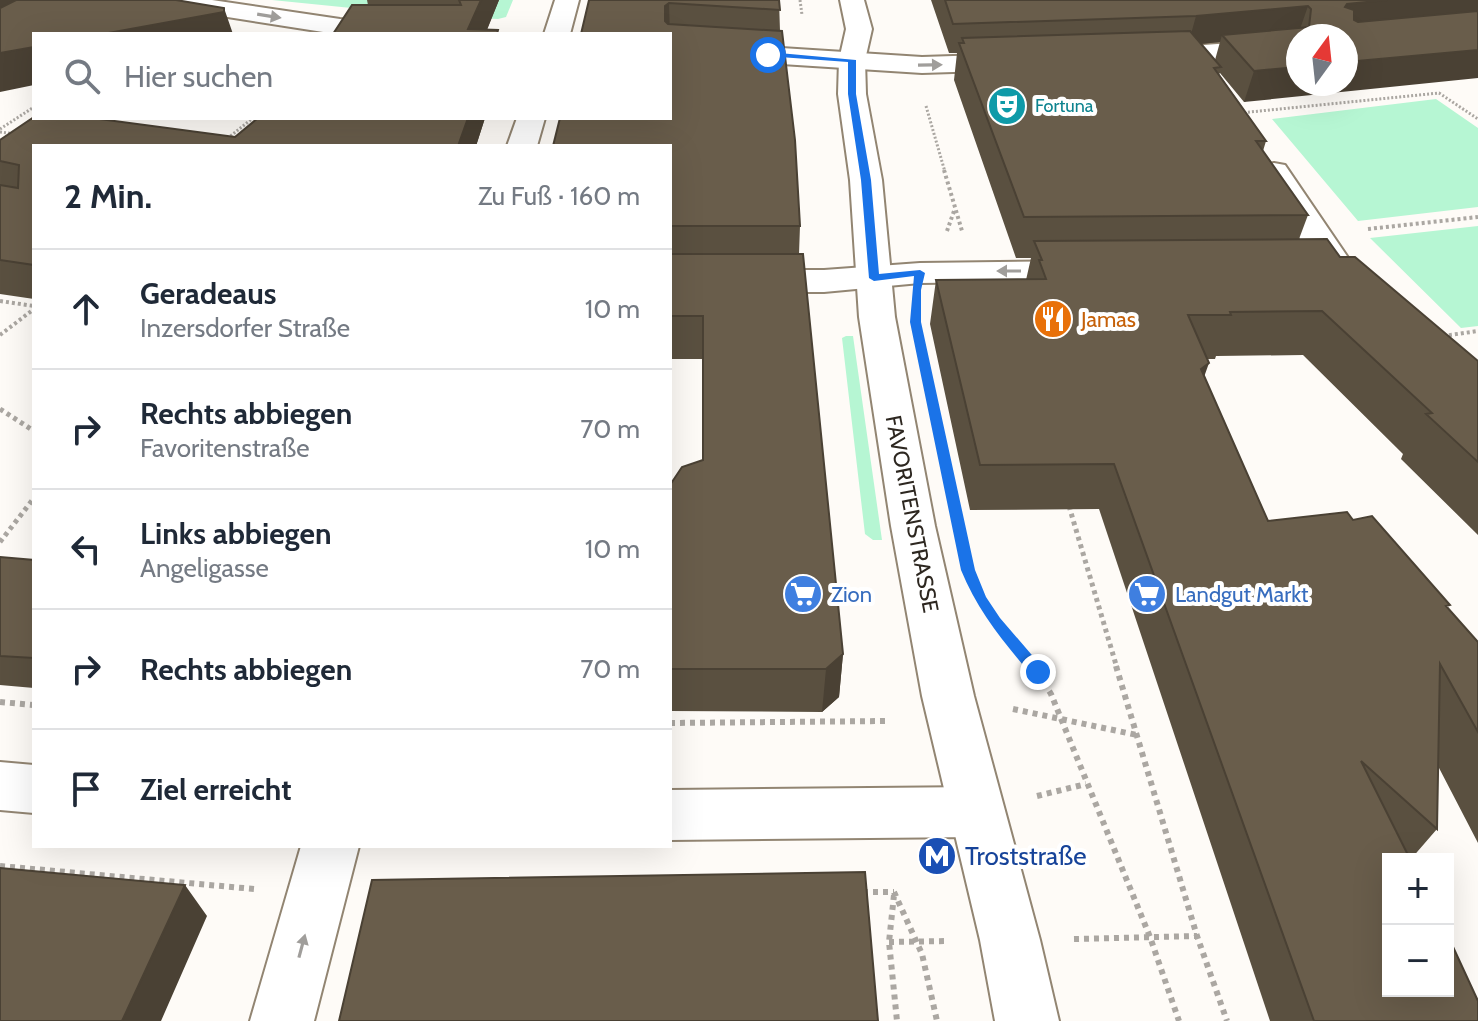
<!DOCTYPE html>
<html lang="de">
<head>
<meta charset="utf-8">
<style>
	:root { --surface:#fff; --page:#f6f6f7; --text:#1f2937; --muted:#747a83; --line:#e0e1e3 }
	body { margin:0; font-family:Cabin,sans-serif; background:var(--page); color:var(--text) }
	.controls { position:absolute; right:24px; bottom:24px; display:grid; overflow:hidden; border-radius:0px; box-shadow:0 8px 32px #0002 }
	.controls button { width:72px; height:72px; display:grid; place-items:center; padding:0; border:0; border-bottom:2px solid var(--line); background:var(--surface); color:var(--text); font:40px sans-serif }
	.compass { position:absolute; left:1286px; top:24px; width:72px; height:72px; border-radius:50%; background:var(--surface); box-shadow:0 8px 32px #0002; rotate:15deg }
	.stop { position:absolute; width:24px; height:24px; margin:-18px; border:6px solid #1a73e8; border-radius:50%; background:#fff }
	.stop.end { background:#1a73e8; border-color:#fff; box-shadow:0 2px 8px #0008 }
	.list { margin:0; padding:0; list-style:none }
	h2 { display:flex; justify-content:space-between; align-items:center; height:104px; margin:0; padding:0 32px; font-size:34px }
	h2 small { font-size:26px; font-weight:400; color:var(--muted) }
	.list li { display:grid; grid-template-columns:52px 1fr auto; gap:24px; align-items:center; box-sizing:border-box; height:120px; padding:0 32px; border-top:2px solid var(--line) }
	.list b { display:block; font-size:30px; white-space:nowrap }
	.list p { margin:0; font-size:26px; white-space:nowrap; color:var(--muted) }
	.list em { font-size:26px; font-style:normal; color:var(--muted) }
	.icon { flex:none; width:44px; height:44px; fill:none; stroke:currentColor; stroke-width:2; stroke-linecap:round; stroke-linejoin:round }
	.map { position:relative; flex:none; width:1478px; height:1021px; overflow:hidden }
	.search { position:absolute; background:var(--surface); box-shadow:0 8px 32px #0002; left:32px; top:32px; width:640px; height:88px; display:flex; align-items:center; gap:20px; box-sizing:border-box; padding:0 28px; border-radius:0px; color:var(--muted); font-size:30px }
	.panel { position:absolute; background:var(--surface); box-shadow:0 8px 32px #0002; left:32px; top:144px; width:640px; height:704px; border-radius:0px }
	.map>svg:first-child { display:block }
	.green { fill:#b6f6d3 }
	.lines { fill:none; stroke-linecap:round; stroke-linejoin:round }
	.minor-casing { stroke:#928572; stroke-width:4 }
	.tertiary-casing { stroke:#928572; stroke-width:4 }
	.secondary-casing { stroke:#928572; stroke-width:4 }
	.path-far3 { stroke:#aba7a2; stroke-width:3; stroke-dasharray:2 2; stroke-linecap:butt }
	.path-far2 { stroke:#aba7a2; stroke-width:4; stroke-dasharray:3 3; stroke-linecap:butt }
	.path-far1 { stroke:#aba7a2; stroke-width:5; stroke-dasharray:4 4; stroke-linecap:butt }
	.path { stroke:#aba7a2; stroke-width:6; stroke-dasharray:5 5; stroke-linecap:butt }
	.minor { fill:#fff; fill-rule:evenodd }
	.tertiary { fill:#fff; fill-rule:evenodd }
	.secondary { fill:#fff; fill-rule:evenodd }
	.wall { fill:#5a5040; fill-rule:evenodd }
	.shaded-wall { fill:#4a4134 }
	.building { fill:#695d4b; stroke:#4a4134; stroke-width:2 }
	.oneway { fill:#a09e9b }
	.route { fill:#1a73e8 }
	.labels { text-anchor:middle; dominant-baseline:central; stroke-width:8; stroke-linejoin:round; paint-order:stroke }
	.far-culture-label { font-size:18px; fill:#0d838f; stroke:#fff; text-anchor:start }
	.food-label { font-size:22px; fill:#c56008; stroke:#fff; text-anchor:start }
	.street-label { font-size:22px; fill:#2d2720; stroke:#fff }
	.shop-label { font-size:22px; fill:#366cbe; stroke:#fff; text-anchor:start }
	.near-transit-label { font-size:26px; fill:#164399; stroke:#fff; text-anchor:start }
</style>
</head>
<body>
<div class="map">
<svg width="1478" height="1021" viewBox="0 0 1478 1021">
	<rect width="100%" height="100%" fill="#fefbf7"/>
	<path class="green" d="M272 0H513L506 17 498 19 421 15Z
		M1436 99 1478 128V207L1358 221 1272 119Z
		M1478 226V326L1461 328 1370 238Z
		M846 336H853L882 540H873L865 534 842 338Z"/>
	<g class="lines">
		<defs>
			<path id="minor" d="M555 0H579L570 34H544Z
				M517 118H545L537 146H507Z
				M1274 163 1285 165 1351 262 1374 284 1368 291C1360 294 1352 296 1344 291 1319 278 1276 198 1259 172L1263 165Z
				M1088 261 1100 264 1105 271 1100 278 1088 281 920 283 824 292H670V270H824L920 263Z
				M301 846H359L314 1021H250Z"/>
			<path id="tertiary" d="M152 0H212L340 19 451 26 460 29 464 34H336L164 7 155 5Z
				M1298 38V54L1149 65 1140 63 1136 57 1140 51 1149 49Z
				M670 41 922 57 1016 54 1025 56 1029 62 1025 68 1016 70 922 73 670 57Z
				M0 762 34 765V813L0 810Z
				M977 787 997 794 1005 812 997 830 977 837 670 840V790Z"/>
			<path id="secondary" d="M840 0H864L872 29 865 60 866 94 882 180 895 317 935 526 974 696 1040 940 1059 1021H995L980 940 922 696 891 526 859 317 850 180 838 94 839 60 846 29Z"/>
		</defs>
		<use href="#minor" class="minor-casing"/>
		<use href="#tertiary" class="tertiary-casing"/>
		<use href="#secondary" class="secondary-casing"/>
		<path class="path-far3" d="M800 0 802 15
			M926 106 945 172
			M1240 113 1439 93 1478 119
			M0 129 34 107
			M0 132 15 134
			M218 146 253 118"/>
		<path class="path-far2" d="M944 170 962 231
			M1368 229 1478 217
			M947 231 954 211
			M0 301 34 306
			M0 335 34 309
			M1443 336 1478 331"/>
		<path class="path-far1" d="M0 409 34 431
			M1069 506 1117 668
			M0 542 34 498
			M992 617 1034 668"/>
		<path class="path" d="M1033 666 1051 694 1150 937 1179 1021
			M1116 666 1197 936 1227 1021
			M0 702 34 705
			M1013 709 1137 735
			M670 723 886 721
			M1037 796 1086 784
			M0 866 254 889
			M863 892H894
			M894 892 922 954 937 1021
			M894 895 889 942 897 1021
			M1074 939 1197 936
			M889 942 948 941"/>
		<use href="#minor" class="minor"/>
		<use href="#tertiary" class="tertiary"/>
		<use href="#secondary" class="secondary"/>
	</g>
	<path class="wall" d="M367 0H499L487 30 499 34 368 5Z
		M589 0H779L780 31 800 226 799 254 843 654 839 697 822 712 670 711V485L703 460V359H670V146Z
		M931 0H1478L1244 102 1220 73 1219 74 1266 141 1263 151 1308 215 1299 239 1340 257 1478 361V535L1401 459 1403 454 1303 355 1216 356 1215 359H1208L1204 377 1268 521 1353 520 1448 608 1478 642V843L1438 766 1437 829 1411 859H1388L1478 1021H1270L1099 509 970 510 930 324 936 280H1026L1031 258H1016L954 80 957 53H949ZM1220 42 1215 60 1201 44Z
		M485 118 476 146H34V299L0 294V140L235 137Z
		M0 557 34 560V688L0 685Z"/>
	<path class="shaded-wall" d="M0 0H16L0 26Z
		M481 0H499L485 34 468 29Z
		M1387 0H1478V18L1337 33 1345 7 1347 4Z
		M669 3 670 38 666 34 665 6Z
		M1308 6 1298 35H1222L1220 42 1188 45 1196 16Z
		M224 8 233 34H103Z
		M34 47V85L0 92V53Z
		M1478 47V78L1244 102 1254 71 1298 67V84H1346V62Z
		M468 118H485L476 146H458Z
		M1209 363 1193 408 1201 369Z
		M843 654 839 697 822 712 826 669Z
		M185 885 207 916 161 1021H122Z"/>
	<path class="building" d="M16 0H176L224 8V12L103 34H34V47L0 53V8Z
		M459 0H481L468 29 498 30 497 34H333L352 5H461Z
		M589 0H779L780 10 669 3 665 6V21L668 24 782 31 795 140 800 226H670V146H553L560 118H670V34H581Z
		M945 0H1387L1347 4 1345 7 1354 10V20L1358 22 1478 11V50L1346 62V36H1298V67L1254 71 1222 35 1309 27 1311 9 1308 6 1196 16 953 24Z
		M1190 31 1221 67 1214 68 1266 141H1256L1308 215 1024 217 959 43H964L962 38Z
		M34 117 92 118 235 137 258 118H468L458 146H34V265L0 260V185L18 188 19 165 0 161V140Z
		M1327 239 1340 257H1355L1478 361V462L1426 414 1432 413 1322 311 1230 312 1231 315H1188L1209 363 1201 369 1268 521 1347 512 1353 520 1372 516 1450 605 1446 606 1478 642V732L1440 664 1437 829 1361 761 1410 859H1388V991H1448V936L1478 1001V1021H1314L1114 464 980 465 936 280 1046 279 1039 260H1042L1034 241Z
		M670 254H803L843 654 826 669H670V485L682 467 703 460V316H670Z
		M0 557 34 560V658L0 656Z
		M0 868 185 885 122 1021H0Z
		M865 872 878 1021H339L372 880Z"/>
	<defs><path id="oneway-solid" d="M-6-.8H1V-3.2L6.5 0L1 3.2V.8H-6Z" transform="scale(2)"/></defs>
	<g class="oneway">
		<use href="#oneway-solid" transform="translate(269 16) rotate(9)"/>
		<use href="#oneway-solid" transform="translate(930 65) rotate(-1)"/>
		<use href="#oneway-solid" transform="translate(1009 271) rotate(180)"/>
		<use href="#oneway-solid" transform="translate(302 946) rotate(-75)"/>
	</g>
	<path class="route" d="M768 52 856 60V94L871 180 879 274 920 270 925 273 921 290V322L975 570 986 597 1000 618 1043 668V677H1033C1004 642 978 612 961 570L910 322 914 276 874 281 869 278 861 180 848 94V62L766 56Z"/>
	<defs>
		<symbol id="theatre-disc" viewBox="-11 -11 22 22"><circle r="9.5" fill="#0f9aa8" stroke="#fff"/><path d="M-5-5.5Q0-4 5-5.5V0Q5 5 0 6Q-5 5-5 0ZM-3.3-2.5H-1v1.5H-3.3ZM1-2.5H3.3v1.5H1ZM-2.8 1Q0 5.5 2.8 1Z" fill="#fff"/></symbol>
		<symbol id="restaurant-disc" viewBox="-11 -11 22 22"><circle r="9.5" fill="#e8710a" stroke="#fff"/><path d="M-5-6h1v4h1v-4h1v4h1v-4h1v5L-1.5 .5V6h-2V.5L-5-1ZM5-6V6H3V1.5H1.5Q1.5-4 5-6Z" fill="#fff"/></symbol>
		<symbol id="supermarket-disc" viewBox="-11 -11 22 22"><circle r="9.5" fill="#3f7fe0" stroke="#fff"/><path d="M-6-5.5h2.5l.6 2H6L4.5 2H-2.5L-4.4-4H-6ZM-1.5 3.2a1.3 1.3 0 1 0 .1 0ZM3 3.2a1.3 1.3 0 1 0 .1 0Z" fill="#fff"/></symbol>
		<symbol id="metro-disc" viewBox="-11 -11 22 22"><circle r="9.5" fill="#1a4fb4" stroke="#fff"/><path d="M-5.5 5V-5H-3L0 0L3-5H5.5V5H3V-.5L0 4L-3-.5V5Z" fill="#fff"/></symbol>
	</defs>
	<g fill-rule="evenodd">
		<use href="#theatre-disc" x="985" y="84" width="44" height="44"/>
		<use href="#restaurant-disc" x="1031" y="297" width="44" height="44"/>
		<use href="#supermarket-disc" x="781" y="572" width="44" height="44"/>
		<use href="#supermarket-disc" x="1125" y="572" width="44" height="44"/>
		<use href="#metro-disc" x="915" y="834" width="44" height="44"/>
	</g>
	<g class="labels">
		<g class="far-culture-label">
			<text x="1035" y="106">Fortuna</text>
		</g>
		<g class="food-label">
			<text x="1081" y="319">Jamas</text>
		</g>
		<g class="street-label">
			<text transform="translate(912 514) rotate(79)">FAVORITENSTRASSE</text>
		</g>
		<g class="shop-label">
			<text x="831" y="594">Zion</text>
			<text x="1175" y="594">Landgut Markt</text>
		</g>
		<g class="near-transit-label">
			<text x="965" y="856">Troststraße</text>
		</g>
	</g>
</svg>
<div class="controls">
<button>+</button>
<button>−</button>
</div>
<svg class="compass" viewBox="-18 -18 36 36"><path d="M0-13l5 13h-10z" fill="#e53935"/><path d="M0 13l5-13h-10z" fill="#747a83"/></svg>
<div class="stop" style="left:768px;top:55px"></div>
<div class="stop end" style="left:1038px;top:672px"></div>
<div class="search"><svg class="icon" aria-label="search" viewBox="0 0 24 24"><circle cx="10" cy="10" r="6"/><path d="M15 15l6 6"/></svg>Hier suchen</div>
<section class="panel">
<h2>2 Min.<small>Zu Fuß · 160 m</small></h2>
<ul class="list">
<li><svg class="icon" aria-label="ahead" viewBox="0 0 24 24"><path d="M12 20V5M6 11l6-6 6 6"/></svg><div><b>Geradeaus</b><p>Inzersdorfer Straße</p></div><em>10 m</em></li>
<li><svg class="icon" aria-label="right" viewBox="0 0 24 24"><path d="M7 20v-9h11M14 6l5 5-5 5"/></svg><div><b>Rechts abbiegen</b><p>Favoritenstraße</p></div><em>70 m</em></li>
<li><svg class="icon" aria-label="left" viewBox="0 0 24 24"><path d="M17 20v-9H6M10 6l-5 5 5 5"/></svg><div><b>Links abbiegen</b><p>Angeligasse</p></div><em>10 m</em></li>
<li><svg class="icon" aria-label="right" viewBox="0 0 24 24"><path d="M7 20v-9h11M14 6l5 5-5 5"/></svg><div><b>Rechts abbiegen</b></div><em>70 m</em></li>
<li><svg class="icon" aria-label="arrive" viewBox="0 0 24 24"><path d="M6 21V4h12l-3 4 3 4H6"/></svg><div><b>Ziel erreicht</b></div></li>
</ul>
</section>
</div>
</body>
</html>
